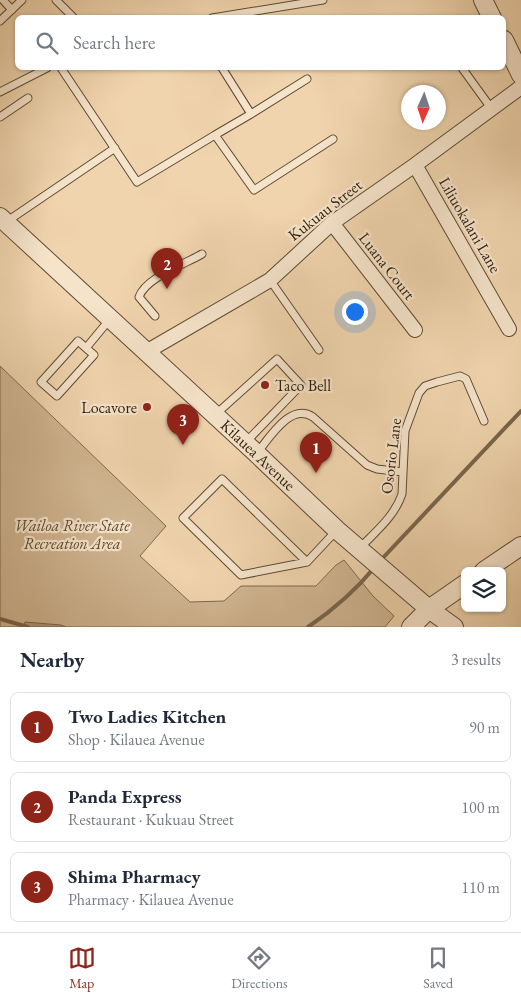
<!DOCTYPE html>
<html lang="en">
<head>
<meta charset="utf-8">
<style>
	:root { --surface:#fff; --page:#f2f2f3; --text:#1f2937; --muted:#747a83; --line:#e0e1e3; --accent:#8f2418 }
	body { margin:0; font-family:"EB Garamond",serif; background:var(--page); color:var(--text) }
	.controls { position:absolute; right:15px; bottom:15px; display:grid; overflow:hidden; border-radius:8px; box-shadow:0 1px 4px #0004 }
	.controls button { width:45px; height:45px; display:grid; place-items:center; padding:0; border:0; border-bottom:1px solid var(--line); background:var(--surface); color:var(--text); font:25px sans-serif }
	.compass { position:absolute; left:401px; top:85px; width:45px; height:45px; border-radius:50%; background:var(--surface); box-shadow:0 1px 4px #0004; rotate:183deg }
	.you { position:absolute; left:354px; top:311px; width:18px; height:18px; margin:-12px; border:4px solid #fff; border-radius:50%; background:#1a73e8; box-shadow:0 0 0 8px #1a73e833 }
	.badge { display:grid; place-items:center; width:32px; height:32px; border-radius:50%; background:var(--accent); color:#fff; font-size:16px; font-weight:700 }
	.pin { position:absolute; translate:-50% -41px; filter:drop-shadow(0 1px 2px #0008) }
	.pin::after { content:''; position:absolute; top:26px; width:18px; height:15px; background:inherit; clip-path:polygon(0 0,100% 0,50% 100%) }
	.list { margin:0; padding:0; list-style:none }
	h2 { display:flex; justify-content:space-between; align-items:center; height:65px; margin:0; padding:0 20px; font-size:21px }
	h2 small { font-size:16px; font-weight:400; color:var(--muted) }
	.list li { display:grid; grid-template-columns:32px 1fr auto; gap:15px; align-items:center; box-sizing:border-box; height:70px; margin:0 10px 10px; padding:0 10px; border:1px solid var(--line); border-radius:8px }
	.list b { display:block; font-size:19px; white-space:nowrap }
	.list p { margin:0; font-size:16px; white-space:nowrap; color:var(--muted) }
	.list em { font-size:16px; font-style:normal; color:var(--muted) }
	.icon { flex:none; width:28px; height:28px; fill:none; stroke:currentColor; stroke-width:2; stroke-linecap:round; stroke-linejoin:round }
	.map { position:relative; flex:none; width:521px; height:627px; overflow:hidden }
	.search { position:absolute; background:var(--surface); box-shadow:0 1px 4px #0004; left:15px; right:15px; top:15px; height:55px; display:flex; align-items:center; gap:12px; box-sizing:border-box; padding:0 18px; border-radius:8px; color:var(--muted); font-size:19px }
	.sheet { height:305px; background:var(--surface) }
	nav { display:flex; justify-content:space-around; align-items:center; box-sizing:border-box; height:70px; border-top:1px solid var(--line); background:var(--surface); font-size:14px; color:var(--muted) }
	nav a { display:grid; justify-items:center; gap:2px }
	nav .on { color:var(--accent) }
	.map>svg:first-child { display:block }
	.green { fill:#cfb591; stroke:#7d694e }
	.water { fill:#ad9676; stroke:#79664b }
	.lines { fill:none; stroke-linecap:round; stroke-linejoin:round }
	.stream { stroke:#79664b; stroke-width:4 }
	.service-casing { stroke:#5c4b33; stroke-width:9 }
	.minor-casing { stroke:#5c4b33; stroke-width:16 }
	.tertiary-casing { stroke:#5c4b33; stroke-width:20 }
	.service { stroke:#f5e3ca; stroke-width:7 }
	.minor { stroke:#f5e3ca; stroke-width:14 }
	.tertiary { stroke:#f5e3ca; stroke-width:18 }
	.poi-dot { fill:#8f2418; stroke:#f5e3ca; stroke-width:2 }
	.labels { text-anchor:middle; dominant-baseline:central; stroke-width:4.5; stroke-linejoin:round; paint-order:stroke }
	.street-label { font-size:16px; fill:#2b1d0a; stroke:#f5e3ca }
	.poi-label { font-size:16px; fill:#2b1d0a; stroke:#f5e3ca; text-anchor:start }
	.park-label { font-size:16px; font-style:italic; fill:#5c4b32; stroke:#f5e3ca }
</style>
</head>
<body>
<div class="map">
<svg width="521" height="627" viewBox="0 0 521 627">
	<rect width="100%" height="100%" fill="#f0d4ad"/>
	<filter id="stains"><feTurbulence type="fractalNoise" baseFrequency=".004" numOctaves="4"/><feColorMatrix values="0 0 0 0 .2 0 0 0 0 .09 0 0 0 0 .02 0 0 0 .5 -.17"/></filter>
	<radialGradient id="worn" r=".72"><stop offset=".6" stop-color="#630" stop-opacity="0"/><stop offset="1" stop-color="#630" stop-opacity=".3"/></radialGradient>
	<path class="green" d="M0 366 166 526 140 556 190 602 224 601 241 586H316L336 565 344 560 373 596 394 616 385 627H0Z"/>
	<path class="water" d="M25 622 61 625 66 627H23Z"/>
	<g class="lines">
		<path class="stream" d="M380 561 521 411
			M0 619 28 627
			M308 627C333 610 355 591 374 568"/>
		<defs>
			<path id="service" d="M3 0 12 10
				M56 0 74 18
				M212 18 323 0
				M0 21 22 0
				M61 68 137 182 215 135
				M222 68 251 114 307 79
				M462 68 491 108
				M0 92 47 68
				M251 114 215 135 254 190 333 139
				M0 117 28 98
				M6 222 115 148
				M270 280 319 350
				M155 316 139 297C145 278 185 264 202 254
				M78 341 94 355 57 396 41 382Z
				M86 348 110 319
				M215 415 277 359 301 385 246 442
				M257 453C270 437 291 402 313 417L367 465 377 469 403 472
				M360 548C375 532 395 516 402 494L405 431 419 393 425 386 437 382 460 376 466 379 484 421
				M307 562 222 479 183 518 241 575 307 562 336 531"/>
			<path id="minor" d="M415 165 509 329
				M332 223 415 330
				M146 352 270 280 332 223 415 165 521 87"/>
			<path id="tertiary" d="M483 0 492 18
				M504 40 521 75
				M0 217 256 453 337 530 429 609 454 627
				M484 571 521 546
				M411 627 429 609 465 584"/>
		</defs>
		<use href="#service" class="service-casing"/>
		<use href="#minor" class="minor-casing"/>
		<use href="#tertiary" class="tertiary-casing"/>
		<use href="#service" class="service"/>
		<use href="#minor" class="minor"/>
		<use href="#tertiary" class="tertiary"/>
	</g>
	<g class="poi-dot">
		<circle cx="265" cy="385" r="5"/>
		<circle cx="147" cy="407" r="5"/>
	</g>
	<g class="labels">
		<g class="street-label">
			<text transform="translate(325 210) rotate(-38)">Kukuau Street</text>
			<text transform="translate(470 225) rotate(60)">Liliuokalani Lane</text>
			<text transform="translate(387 266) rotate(52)">Luana Court</text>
			<text transform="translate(258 455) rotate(43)">Kilauea Avenue</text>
			<text transform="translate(391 456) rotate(-83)">Osorio Lane</text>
		</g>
		<g class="poi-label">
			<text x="275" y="385">Taco Bell</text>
			<text x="137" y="407" text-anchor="end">Locavore</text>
		</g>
		<g class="park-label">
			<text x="72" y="525">Wailoa River State<tspan x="72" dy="18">Recreation Area</tspan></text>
		</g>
	</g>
	<rect width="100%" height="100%" filter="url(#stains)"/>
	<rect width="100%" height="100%" fill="url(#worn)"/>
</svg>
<div class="controls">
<button><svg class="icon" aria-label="layers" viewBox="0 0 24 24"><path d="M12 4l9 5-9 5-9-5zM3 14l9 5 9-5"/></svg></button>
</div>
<svg class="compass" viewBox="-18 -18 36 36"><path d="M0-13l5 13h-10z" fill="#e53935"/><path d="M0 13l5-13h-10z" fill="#747a83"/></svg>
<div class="you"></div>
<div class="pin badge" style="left:316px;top:473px">1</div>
<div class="pin badge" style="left:167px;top:289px">2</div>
<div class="pin badge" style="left:183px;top:445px">3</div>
<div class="search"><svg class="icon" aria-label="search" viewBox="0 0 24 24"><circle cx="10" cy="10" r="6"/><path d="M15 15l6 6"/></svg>Search here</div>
</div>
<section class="sheet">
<h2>Nearby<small>3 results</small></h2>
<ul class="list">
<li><span class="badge">1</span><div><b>Two Ladies Kitchen</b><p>Shop · Kilauea Avenue</p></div><em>90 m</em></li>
<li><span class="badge">2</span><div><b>Panda Express</b><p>Restaurant · Kukuau Street</p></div><em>100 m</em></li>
<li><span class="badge">3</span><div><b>Shima Pharmacy</b><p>Pharmacy · Kilauea Avenue</p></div><em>110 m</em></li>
</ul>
</section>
<nav>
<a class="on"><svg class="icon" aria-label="map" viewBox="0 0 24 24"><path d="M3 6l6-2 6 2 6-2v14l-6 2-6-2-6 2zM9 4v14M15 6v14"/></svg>Map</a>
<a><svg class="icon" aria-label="directions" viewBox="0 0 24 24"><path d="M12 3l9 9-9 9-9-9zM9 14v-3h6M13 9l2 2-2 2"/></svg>Directions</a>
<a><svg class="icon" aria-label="saved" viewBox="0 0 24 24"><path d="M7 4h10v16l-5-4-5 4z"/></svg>Saved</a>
</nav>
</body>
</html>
